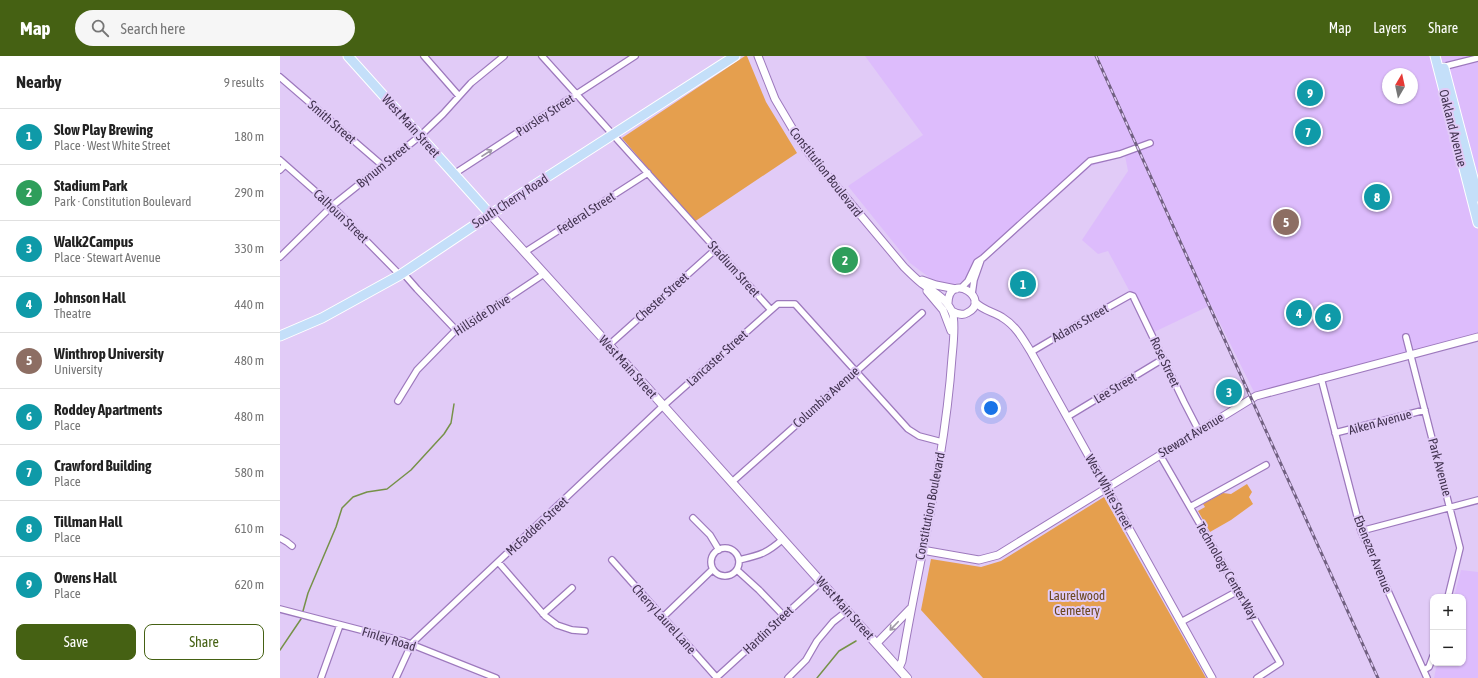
<!DOCTYPE html>
<html lang="en">
<head>
<meta charset="utf-8">
<style>
	:root { --surface:#fff; --page:#f6f6f6; --text:#222; --muted:#767676; --line:#e0e0e0; --accent:#456113 }
	body { margin:0; font-family:"Asap Condensed",sans-serif; background:var(--page); color:var(--text) }
	.controls { position:absolute; right:12px; bottom:12px; display:grid; overflow:hidden; border-radius:8px; box-shadow:0 1px 3px #0004 }
	.controls button { width:36px; height:36px; display:grid; place-items:center; padding:0; border:0; border-bottom:1px solid var(--line); background:var(--surface); color:var(--text); font:20px sans-serif }
	.compass { position:absolute; left:1102px; top:12px; width:36px; height:36px; border-radius:50%; background:var(--surface); box-shadow:0 1px 3px #0004; rotate:9deg }
	.you { position:absolute; left:711px; top:352px; width:14px; height:14px; margin:-10px; border:3px solid #fff; border-radius:50%; background:#1a73e8; box-shadow:0 0 0 6px #1a73e833 }
	.badge { display:grid; place-items:center; width:26px; height:26px; border-radius:50%; background:var(--accent); color:#fff; font-size:13px; font-weight:700 }
	.pin { position:absolute; translate:-50% -50%; border:2px solid #fff; box-shadow:0 1px 4px #0006 }
	.list { margin:0; padding:0; list-style:none }
	h2 { display:flex; justify-content:space-between; align-items:center; height:52px; margin:0; padding:0 16px; font-size:17px }
	h2 small { font-size:13px; font-weight:400; color:var(--muted) }
	.list li { display:grid; grid-template-columns:26px 1fr auto; gap:12px; align-items:center; box-sizing:border-box; height:56px; padding:0 16px; border-top:1px solid var(--line) }
	.list b { display:block; font-size:15px; white-space:nowrap }
	.list p { margin:0; font-size:13px; white-space:nowrap; color:var(--muted) }
	.list em { font-size:13px; font-style:normal; color:var(--muted) }
	.actions { display:flex; gap:8px; padding:12px 16px }
	.actions a { flex:1; padding:9px 0; border:1px solid var(--accent); border-radius:8px; text-align:center; font-size:14px; color:var(--accent) }
	.actions .main { background:var(--accent); color:#fff }
	.icon { flex:none; width:22px; height:22px; fill:none; stroke:currentColor; stroke-width:2; stroke-linecap:round; stroke-linejoin:round }
	.map { position:relative; flex:none; width:1198px; height:622px; overflow:hidden }
	header { display:flex; align-items:center; gap:24px; box-sizing:border-box; height:56px; padding:0 20px; background:var(--accent); color:#fff }
	header strong { font-size:19px }
	nav { display:flex; gap:22px; margin-inline-start:auto; font-size:14px }
	.search { width:280px; height:36px; background:var(--page); display:flex; align-items:center; gap:10px; box-sizing:border-box; padding:0 14px; border-radius:22px; color:var(--muted); font-size:15px }
	main { display:flex }
	aside { flex:1; background:var(--surface) }
	.map>svg:first-child { display:block }
	.built { fill:#ddbcfc; fill-rule:evenodd }
	.green { fill:#e59f4e }
	.lines { fill:none; stroke-linecap:round; stroke-linejoin:round }
	.stream { stroke:#769148; stroke-width:1.5 }
	.minor-casing { stroke:#9d79bd; stroke-width:8 }
	.tertiary-casing { stroke:#9d79bd; stroke-width:9 }
	.secondary-casing { stroke:#9d79bd; stroke-width:10 }
	.primary-casing { stroke:#fff; stroke-width:11 }
	.minor { stroke:#fff; stroke-width:5.5 }
	.tertiary { stroke:#fff; stroke-width:7 }
	.secondary { stroke:#fff; stroke-width:8 }
	.primary { stroke:#c4dff9; stroke-width:9 }
	.rail-casing { stroke:#716081; stroke-width:3 }
	.rail { stroke:#e1cbf7; stroke-width:1.5; stroke-dasharray:4.5; stroke-linecap:butt }
	.oneway { stroke:#a099a8 }
	.labels { text-anchor:middle; dominant-baseline:central; stroke-width:4; stroke-linejoin:round; paint-order:stroke }
	.street-label { font-size:13px; fill:#423350; stroke:#e1cbf7 }
	.park-label { font-size:13px; fill:#6b481f; stroke:#e1cbf7 }
</style>
</head>
<body>
<header>
<strong>Map</strong>
<div class="search"><svg class="icon" aria-label="search" viewBox="0 0 24 24"><circle cx="10" cy="10" r="6"/><path d="M15 15l6 6"/></svg>Search here</div>
<nav><a>Map</a><a>Layers</a><a>Share</a></nav>
</header>
<main>
<aside>
<h2>Nearby<small>9 results</small></h2>
<ul class="list">
<li><span class="badge" style="background:#0f9aa8">1</span><div><b>Slow Play Brewing</b><p>Place · West White Street</p></div><em>180 m</em></li>
<li><span class="badge" style="background:#2e9e5b">2</span><div><b>Stadium Park</b><p>Park · Constitution Boulevard</p></div><em>290 m</em></li>
<li><span class="badge" style="background:#0f9aa8">3</span><div><b>Walk2Campus</b><p>Place · Stewart Avenue</p></div><em>330 m</em></li>
<li><span class="badge" style="background:#0f9aa8">4</span><div><b>Johnson Hall</b><p>Theatre</p></div><em>440 m</em></li>
<li><span class="badge" style="background:#8d6e63">5</span><div><b>Winthrop University</b><p>University</p></div><em>480 m</em></li>
<li><span class="badge" style="background:#0f9aa8">6</span><div><b>Roddey Apartments</b><p>Place</p></div><em>480 m</em></li>
<li><span class="badge" style="background:#0f9aa8">7</span><div><b>Crawford Building</b><p>Place</p></div><em>580 m</em></li>
<li><span class="badge" style="background:#0f9aa8">8</span><div><b>Tillman Hall</b><p>Place</p></div><em>610 m</em></li>
<li><span class="badge" style="background:#0f9aa8">9</span><div><b>Owens Hall</b><p>Place</p></div><em>620 m</em></li>
</ul>
<div class="actions"><a class="main">Save</a><a>Share</a></div>
</aside>
<div class="map">
<svg width="1198" height="622" viewBox="0 0 1198 622">
	<rect width="100%" height="100%" fill="#e1cbf7"/>
	<path class="built" d="M585 0H1198V282L976 340 931 249 872 277 828 195 818 198 802 184 848 115 845 100 811 110 681 226 671 229 662 227 650 222 630 207 568 130 643 79ZM1108 18H1132V42H1108Z
		M1181 514 1198 516V622H1154L1157 607H1183V541H1174Z"/>
	<path class="green" d="M465 0H467L486 46 517 97 414 166 342 82Z
		M967 428 972 436 969 441 973 448 951 464 930 476 918 455 925 451 923 448 943 437 951 438Z
		M824 441 926 622H703L641 554 651 503 701 511 721 505Z"/>
	<g class="lines">
		<path class="stream" d="M23 555 28 537 56 471 62 452 73 441 87 436 107 433 131 414 164 378 171 367 174 348
			M0 594 21 563
			M537 622 559 595 576 585"/>
		<defs>
			<path id="minor" d="M144 0 179 40
				M262 0 491 254
				M1162 11 1198 2
				M0 21 103 110
				M0 104 52 150 120 219
				M0 114 5 109
				M174 118 355 0
				M245 196 368 117
				M0 201 52 150 140 80 163 58 191 27 224 0
				M123 217 137 233 176 274
				M681 232 688 225 697 206 703 202 810 105 840 98 870 87
				M692 238 694 224 701 204
				M1126 281 1180 492 1168 541
				M329 289 436 193
				M751 296 795 270 850 239 853 240 904 346 919 375
				M1041 322 1081 475 1147 622
				M118 345 137 314 176 274 207 256 264 218
				M787 361 883 303
				M1055 377 1145 354
				M880 399 1000 607 977 622
				M452 426 642 257
				M910 451 986 409
				M413 462 430 479 439 494
				M1081 475 1198 444
				M0 482 7 486 12 490
				M431 506a14 14 0 1 1 28 0a14 14 0 1 1-28 0Z
				M332 504 437 622
				M459 504C480 499 486 498 503 483
				M219 507 265 560 277 569 292 574 305 575
				M457 514 479 534 504 560
				M0 553 123 585 216 622
				M263 558 292 532
				M382 562 433 513
				M901 566 958 535
				M1144 614 1149 611 1153 600
				M41 622 60 569
				M116 622 132 587 383 350 498 248H515L628 373 639 380 662 386
				M436 622 541 526
				M508 622 526 604 537 585 553 566 567 555"/>
			<path id="tertiary" d="M478 0 495 43 518 82 531 100 624 211C629 216 634 221 640 226 651 235 666 241 672 256 676 264 673 291 672 301 665 404 639 504 622 605L619 612
				M642 224 656 229 676 233
				M647 235 663 254 671 275
				M695 246C702 254 714 256 723 262 736 270 743 283 751 296L932 622
				M668 247C669 214 713 244 687 257 682 260 677 258 672 255
				M642 494 699 504 718 499 976 340 1198 281
				M597 587 630 553"/>
			<path id="secondary" d="M210 158 329 289 627 622"/>
			<path id="primary" d="M68 0 210 158
				M1155 0 1198 167
				M1164 12 1198 141
				M0 280 42 262 120 219 253 130 455 0"/>
		</defs>
		<use href="#minor" class="minor-casing"/>
		<use href="#tertiary" class="tertiary-casing"/>
		<use href="#secondary" class="secondary-casing"/>
		<use href="#primary" class="primary-casing"/>
		<use href="#minor" class="minor"/>
		<use href="#tertiary" class="tertiary"/>
		<use href="#secondary" class="secondary"/>
		<use href="#primary" class="primary"/>
		<defs>
			<path id="rail" d="M816 0 1098 622"/>
		</defs>
		<use href="#rail" class="rail-casing"/>
		<use href="#rail" class="rail"/>
	</g>
	<defs><path id="oneway-shaft" d="M-6 0H5M1.5-3L5.5 0L1.5 3" fill="none" stroke-width="1.6" stroke-linecap="round" stroke-linejoin="round"/></defs>
	<g class="oneway">
		<use href="#oneway-shaft" transform="translate(207 97) rotate(-33)"/>
		<use href="#oneway-shaft" transform="translate(614 570) rotate(134)"/>
	</g>
	<g class="labels">
		<g class="street-label">
			<text transform="translate(265 59) rotate(-33)">Pursley Street</text>
			<text transform="translate(52 66) rotate(41)">Smith Street</text>
			<text transform="translate(131 70) rotate(48)">West Main Street</text>
			<text transform="translate(1173 72) rotate(76)">Oakland Avenue</text>
			<text transform="translate(103 109) rotate(-39)">Bynum Street</text>
			<text transform="translate(546 116) rotate(52)">Constitution Boulevard</text>
			<text transform="translate(230 145) rotate(-33)">South Cherry Road</text>
			<text transform="translate(306 157) rotate(-33)">Federal Street</text>
			<text transform="translate(61 160) rotate(44)">Calhoun Street</text>
			<text transform="translate(454 213) rotate(48)">Stadium Street</text>
			<text transform="translate(382 241) rotate(-42)">Chester Street</text>
			<text transform="translate(202 259) rotate(-33)">Hillside Drive</text>
			<text transform="translate(800 267) rotate(-30)">Adams Street</text>
			<text transform="translate(437 302) rotate(-42)">Lancaster Street</text>
			<text transform="translate(885 306) rotate(65)">Rose Street</text>
			<text transform="translate(348 311) rotate(48)">West Main Street</text>
			<text transform="translate(835 332) rotate(-31)">Lee Street</text>
			<text transform="translate(546 341) rotate(-42)">Columbia Avenue</text>
			<text transform="translate(1100 366) rotate(-15)">Aiken Avenue</text>
			<text transform="translate(911 379) rotate(-31)">Stewart Avenue</text>
			<text transform="translate(1160 411) rotate(75)">Park Avenue</text>
			<text transform="translate(829 436) rotate(61)">West White Street</text>
			<text transform="translate(650 450) rotate(-79)">Constitution Boulevard</text>
			<text transform="translate(257 470) rotate(-43)">McFadden Street</text>
			<text transform="translate(1093 498) rotate(68)">Ebenezer Avenue</text>
			<text transform="translate(947 515) rotate(60)">Technology Center Way</text>
			<text transform="translate(565 552) rotate(48)">West Main Street</text>
			<text transform="translate(384 563) rotate(48)">Cherry Laurel Lane</text>
			<text transform="translate(488 574) rotate(-43)">Hardin Street</text>
			<text transform="translate(109 583) rotate(17)">Finley Road</text>
		</g>
		<g class="park-label">
			<text x="797" y="539">Laurelwood<tspan x="797" dy="15">Cemetery</tspan></text>
		</g>
	</g>
</svg>
<div class="controls">
<button>+</button>
<button>−</button>
</div>
<svg class="compass" viewBox="-18 -18 36 36"><path d="M0-13l5 13h-10z" fill="#e53935"/><path d="M0 13l5-13h-10z" fill="#767676"/></svg>
<div class="you"></div>
<div class="pin badge" style="left:743px;top:228px;background:#0f9aa8">1</div>
<div class="pin badge" style="left:565px;top:204px;background:#2e9e5b">2</div>
<div class="pin badge" style="left:949px;top:336px;background:#0f9aa8">3</div>
<div class="pin badge" style="left:1019px;top:257px;background:#0f9aa8">4</div>
<div class="pin badge" style="left:1006px;top:166px;background:#8d6e63">5</div>
<div class="pin badge" style="left:1048px;top:261px;background:#0f9aa8">6</div>
<div class="pin badge" style="left:1028px;top:76px;background:#0f9aa8">7</div>
<div class="pin badge" style="left:1097px;top:141px;background:#0f9aa8">8</div>
<div class="pin badge" style="left:1030px;top:37px;background:#0f9aa8">9</div>
</div>
</main>
</body>
</html>
